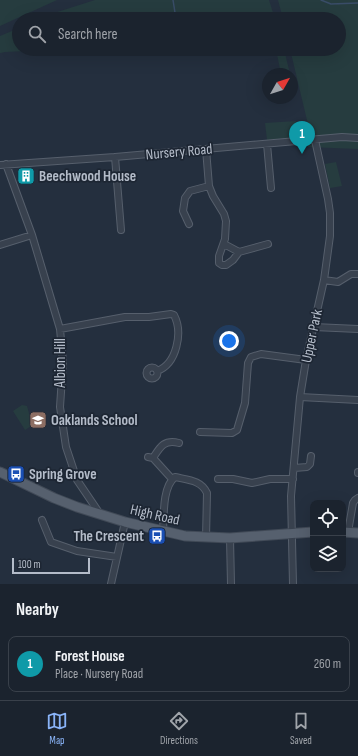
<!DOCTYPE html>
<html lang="en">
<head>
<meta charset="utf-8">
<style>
	:root { --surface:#1b232e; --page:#282f3a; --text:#f1f3f6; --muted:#a0a4aa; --line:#39404a; --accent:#8ab4f8 }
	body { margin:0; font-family:"Sofia Sans Condensed",sans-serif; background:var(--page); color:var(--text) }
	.controls { position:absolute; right:12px; bottom:12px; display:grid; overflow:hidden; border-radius:8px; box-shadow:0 4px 16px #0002 }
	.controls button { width:36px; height:36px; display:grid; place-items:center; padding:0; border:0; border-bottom:1px solid var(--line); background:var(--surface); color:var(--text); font:20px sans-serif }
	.compass { position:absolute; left:262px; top:68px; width:36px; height:36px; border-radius:50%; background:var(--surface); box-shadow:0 4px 16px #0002; rotate:51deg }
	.scale { position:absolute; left:12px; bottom:10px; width:78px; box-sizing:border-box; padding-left:4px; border:2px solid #b4bcc9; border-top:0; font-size:11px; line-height:14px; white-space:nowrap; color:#b4bcc9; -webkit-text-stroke:3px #1d2633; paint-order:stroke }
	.you { position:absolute; left:229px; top:341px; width:14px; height:14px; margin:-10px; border:3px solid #fff; border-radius:50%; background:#1a73e8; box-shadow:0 0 0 6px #1a73e833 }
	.badge { display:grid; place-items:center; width:26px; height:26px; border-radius:50%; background:var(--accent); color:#fff; font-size:13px; font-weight:700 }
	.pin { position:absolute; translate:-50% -33px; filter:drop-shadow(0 1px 2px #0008) }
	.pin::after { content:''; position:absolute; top:21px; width:14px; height:12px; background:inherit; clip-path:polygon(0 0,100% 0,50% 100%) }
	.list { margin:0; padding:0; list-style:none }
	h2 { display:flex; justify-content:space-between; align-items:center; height:52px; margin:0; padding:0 16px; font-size:17px }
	h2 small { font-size:13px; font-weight:400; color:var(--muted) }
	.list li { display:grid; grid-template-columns:26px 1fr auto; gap:12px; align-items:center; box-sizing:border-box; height:56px; margin:0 8px 8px; padding:0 8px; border:1px solid var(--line); border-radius:8px }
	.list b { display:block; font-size:15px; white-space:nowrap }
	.list p { margin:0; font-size:13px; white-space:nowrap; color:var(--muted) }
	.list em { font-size:13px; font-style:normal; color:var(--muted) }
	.icon { flex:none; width:22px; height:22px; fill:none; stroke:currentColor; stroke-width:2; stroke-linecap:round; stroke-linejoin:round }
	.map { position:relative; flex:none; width:358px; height:584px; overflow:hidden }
	.search { position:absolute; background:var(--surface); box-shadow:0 4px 16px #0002; left:12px; right:12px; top:12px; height:44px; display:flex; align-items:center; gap:10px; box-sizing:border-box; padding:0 14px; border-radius:22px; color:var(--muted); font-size:15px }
	.sheet { height:116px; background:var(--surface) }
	nav { display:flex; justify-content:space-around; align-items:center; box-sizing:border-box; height:56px; border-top:1px solid var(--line); background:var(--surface); font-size:11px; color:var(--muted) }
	nav a { display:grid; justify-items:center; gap:2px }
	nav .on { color:var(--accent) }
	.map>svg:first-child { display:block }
	.green { fill:#263c3f }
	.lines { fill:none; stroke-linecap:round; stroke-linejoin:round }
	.stream { stroke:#394c67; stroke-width:1.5 }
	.minor-casing { stroke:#565f6c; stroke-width:8 }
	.primary-casing { stroke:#414a57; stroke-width:11 }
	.minor { stroke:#38414e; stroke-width:6 }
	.primary { stroke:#56606e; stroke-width:9 }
	.labels { text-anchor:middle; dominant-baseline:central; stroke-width:3.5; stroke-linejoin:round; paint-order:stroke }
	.street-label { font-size:15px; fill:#b4bcc9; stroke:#1d2633 }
	.poi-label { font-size:15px; font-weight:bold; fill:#b4bcc9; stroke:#1d2633; text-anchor:start }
</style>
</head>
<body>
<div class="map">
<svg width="358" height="584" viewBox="0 0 358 584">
	<rect width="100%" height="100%" fill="#242f3e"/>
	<path class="green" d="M0 0H57L0 26Z
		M95 0H269L275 19H39L48 15Z
		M278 0H358V149L308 147 311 137 290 49H339V19H283Z
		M19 28V49H70L5 52 0 53V36Z
		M276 49H284L290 74H281Z
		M296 121 298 137 267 140 265 123Z
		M336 162 342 186 330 188 325 164Z
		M22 405 27 406 30 417 34 424 25 430 13 411Z"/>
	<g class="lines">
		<path class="stream" d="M173 0 176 19
			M321 0 331 4 358 3"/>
		<defs>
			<path id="minor" d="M267 144 271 188
				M206 149 209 186 213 196 224 214 226 221 225 239 219 256V263L222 265H226L233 260 239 252 268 244
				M115 157 121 230
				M6 164 32 235 60 329 63 362 60 407 66 447 77 480 98 511 99 514
				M0 165 115 157 342 137 358 138
				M189 224 183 211 185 198 190 191 209 186
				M224 244 239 252
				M0 245 32 235
				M324 280 338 282 351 274H358
				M314 327 358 329
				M60 329 125 317H149L171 314 174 315C183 332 177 364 157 371
				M146.5 373a5.5 5.5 0 1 1 11 0a5.5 5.5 0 1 1-11 0Z
				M300 397 358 400
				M200 432 232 433 237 430 245 403 248 363 251 357 261 354 306 360
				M148 457 153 458 172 479
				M153 458C160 447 164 439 179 443
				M294 468 307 467 310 464 311 456
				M358 472V473
				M218 479H233L252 483 270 479H293
				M42 520 51 542 77 551 117 557
				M163 532C164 517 162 487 175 477 188 480 201 480 207 493L206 538
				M348 532 353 503 355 500 358 498
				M230 538 231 584
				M111 584 125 522
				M293 584 291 496 300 397 306 360 324 280 330 236V213L328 199 315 140"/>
			<path id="primary" d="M0 472 54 498 77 507 125 522 185 536 230 538 313 532
				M343 532 358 533"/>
		</defs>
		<use href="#minor" class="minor-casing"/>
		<use href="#primary" class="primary-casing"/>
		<use href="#minor" class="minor"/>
		<use href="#primary" class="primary"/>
	</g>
	<defs>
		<symbol id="building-square" viewBox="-11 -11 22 22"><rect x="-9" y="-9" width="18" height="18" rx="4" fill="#0f9aa8" stroke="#1d2633"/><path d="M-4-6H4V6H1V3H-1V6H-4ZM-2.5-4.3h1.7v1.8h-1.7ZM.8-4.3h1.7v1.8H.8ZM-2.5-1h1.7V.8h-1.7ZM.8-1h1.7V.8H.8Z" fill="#fff"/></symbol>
		<symbol id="school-square" viewBox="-11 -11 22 22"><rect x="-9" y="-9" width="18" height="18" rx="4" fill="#8d6e63" stroke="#1d2633"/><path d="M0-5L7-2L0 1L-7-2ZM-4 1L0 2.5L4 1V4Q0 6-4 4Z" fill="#fff"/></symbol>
		<symbol id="bus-square" viewBox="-11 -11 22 22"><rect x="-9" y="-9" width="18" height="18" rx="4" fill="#1a4fb4" stroke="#1d2633"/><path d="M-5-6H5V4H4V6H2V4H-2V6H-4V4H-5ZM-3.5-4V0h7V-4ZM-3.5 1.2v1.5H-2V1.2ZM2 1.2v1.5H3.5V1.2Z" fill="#fff"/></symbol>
	</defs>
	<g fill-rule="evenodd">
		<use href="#building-square" x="16" y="166" width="20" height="20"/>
		<use href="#school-square" x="28" y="410" width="20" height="20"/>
		<use href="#bus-square" x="6" y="464" width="20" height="20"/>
		<use href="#bus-square" x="147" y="526" width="20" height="20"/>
	</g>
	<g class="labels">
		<g class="street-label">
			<text transform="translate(179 152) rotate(-5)">Nursery Road</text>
			<text transform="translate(312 336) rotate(-78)">Upper Park</text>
			<text transform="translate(60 363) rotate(-90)">Albion Hill</text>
			<text transform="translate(155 515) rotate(13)">High Road</text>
		</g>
		<g class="poi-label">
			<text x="39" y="176">Beechwood House</text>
			<text x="51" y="420">Oaklands School</text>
			<text x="29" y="474">Spring Grove</text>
			<text x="144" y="536" text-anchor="end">The Crescent</text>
		</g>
	</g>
</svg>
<div class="controls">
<button><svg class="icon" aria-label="locate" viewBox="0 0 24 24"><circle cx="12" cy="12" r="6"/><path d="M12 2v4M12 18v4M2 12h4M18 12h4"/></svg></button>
<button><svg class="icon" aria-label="layers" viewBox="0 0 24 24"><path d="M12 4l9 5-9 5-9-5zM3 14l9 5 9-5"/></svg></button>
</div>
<svg class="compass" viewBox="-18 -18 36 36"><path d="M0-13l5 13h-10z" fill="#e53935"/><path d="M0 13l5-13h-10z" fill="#a0a4aa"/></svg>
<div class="scale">100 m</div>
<div class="you"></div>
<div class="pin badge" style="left:302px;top:154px;background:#0f9aa8">1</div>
<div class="search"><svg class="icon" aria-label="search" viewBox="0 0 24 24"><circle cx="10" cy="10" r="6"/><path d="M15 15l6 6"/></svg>Search here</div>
</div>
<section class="sheet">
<h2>Nearby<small></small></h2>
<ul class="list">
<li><span class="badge" style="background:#0f9aa8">1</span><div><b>Forest House</b><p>Place · Nursery Road</p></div><em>260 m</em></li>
</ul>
</section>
<nav>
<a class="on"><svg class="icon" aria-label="map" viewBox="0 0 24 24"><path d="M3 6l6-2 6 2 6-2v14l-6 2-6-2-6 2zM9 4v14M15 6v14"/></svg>Map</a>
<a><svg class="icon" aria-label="directions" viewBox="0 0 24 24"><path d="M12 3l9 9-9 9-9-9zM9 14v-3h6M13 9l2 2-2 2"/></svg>Directions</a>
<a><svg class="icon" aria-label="saved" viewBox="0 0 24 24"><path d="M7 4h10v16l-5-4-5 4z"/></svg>Saved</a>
</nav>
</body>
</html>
